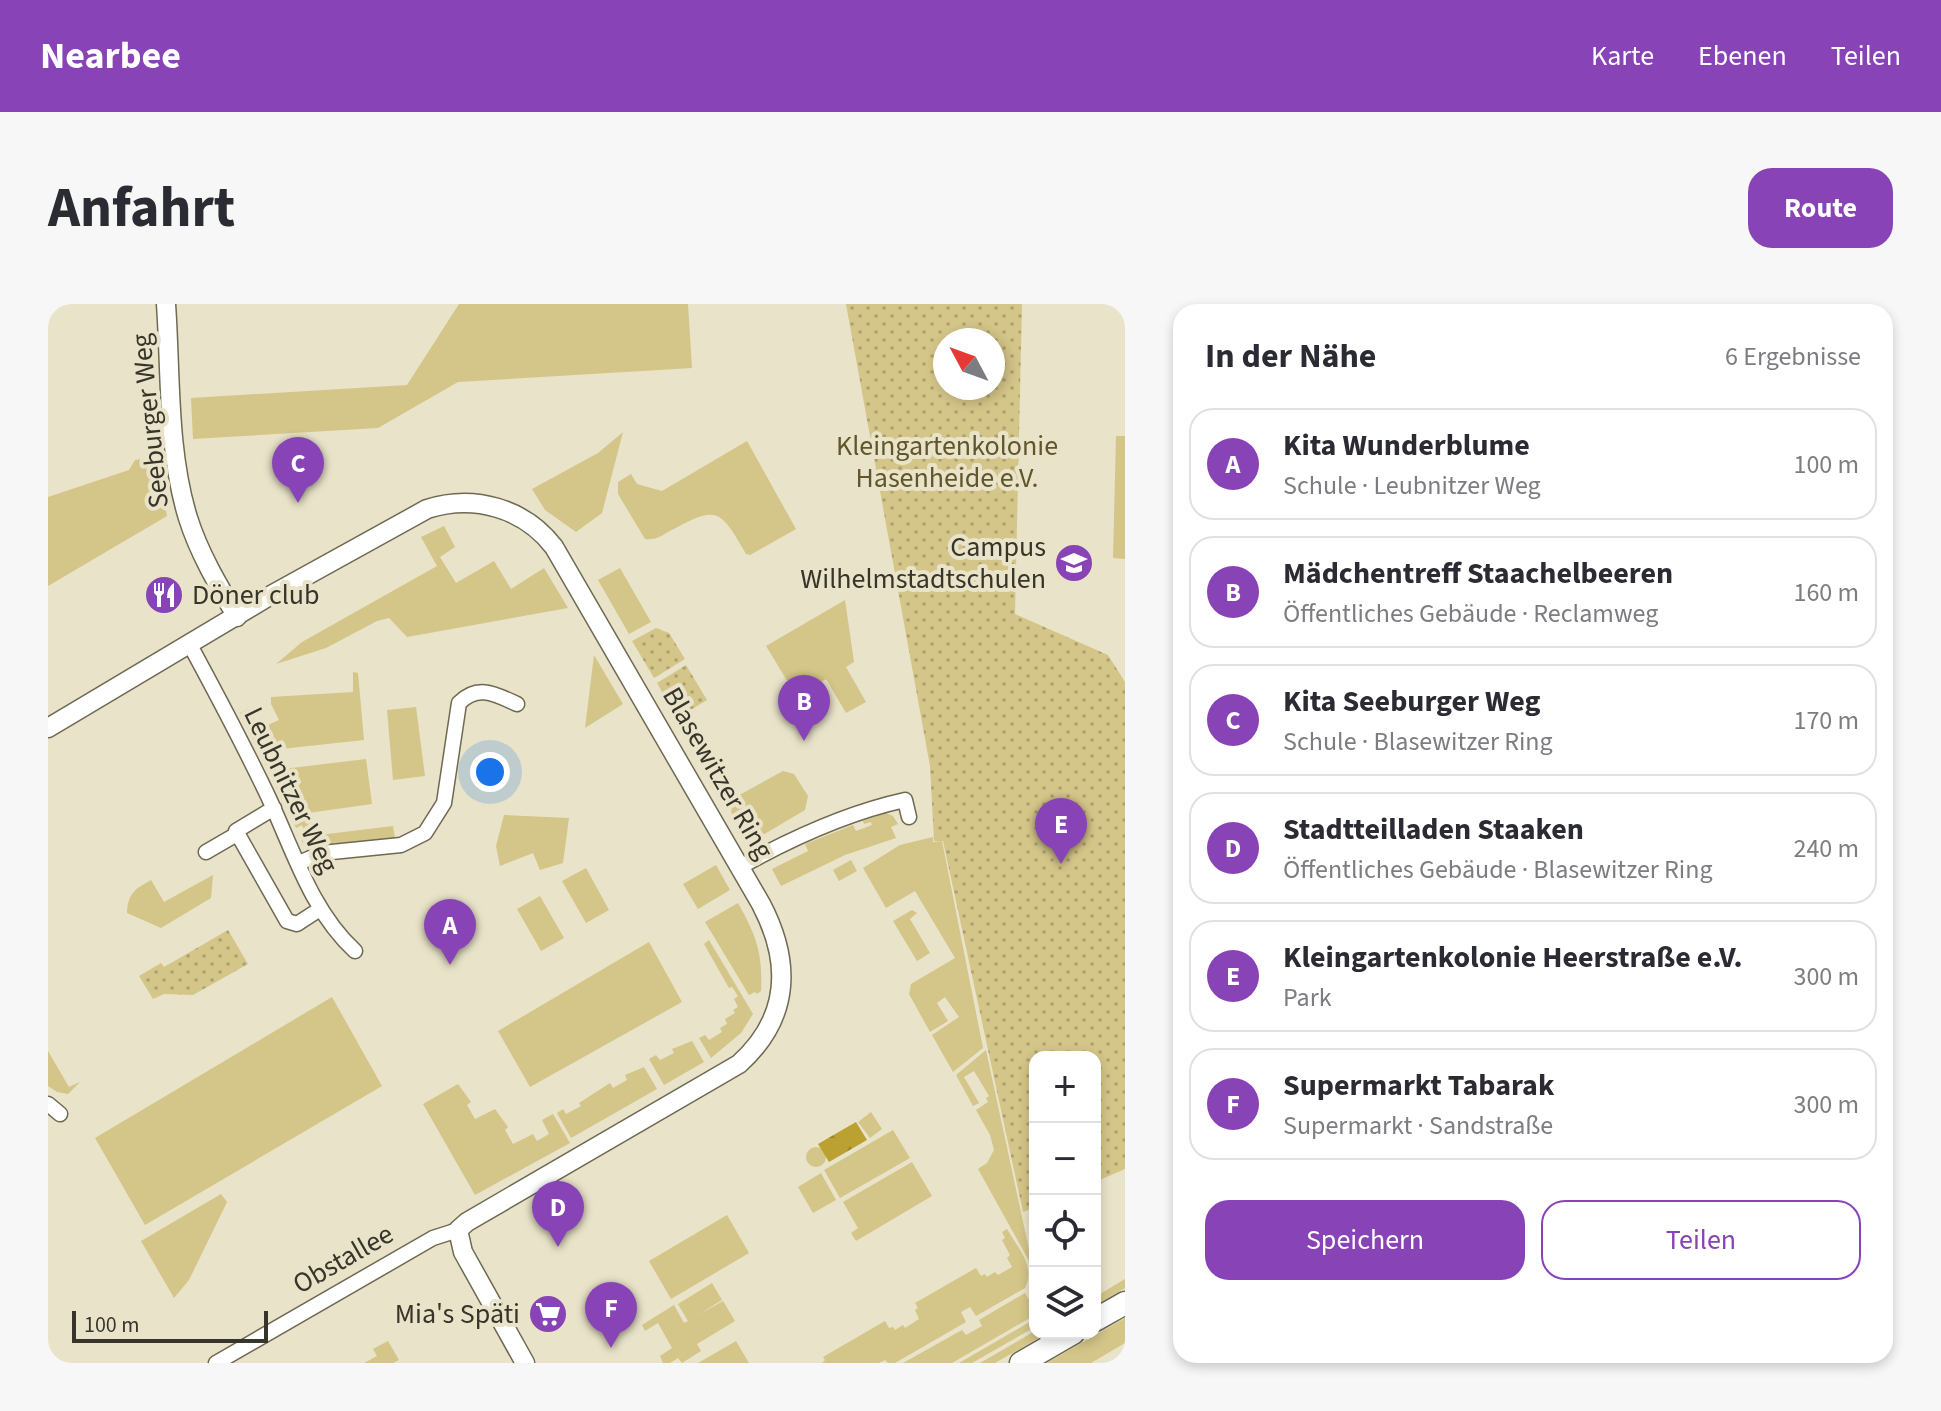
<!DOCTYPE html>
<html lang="de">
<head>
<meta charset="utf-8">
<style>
	:root { --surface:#fff; --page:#f7f7f7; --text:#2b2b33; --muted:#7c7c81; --line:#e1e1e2; --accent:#8843b6 }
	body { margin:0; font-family:"Source Sans 3",sans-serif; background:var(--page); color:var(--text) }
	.controls { position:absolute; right:24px; bottom:24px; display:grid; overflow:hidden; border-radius:16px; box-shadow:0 4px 12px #0003 }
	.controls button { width:72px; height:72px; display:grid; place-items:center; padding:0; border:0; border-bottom:2px solid var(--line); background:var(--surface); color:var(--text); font:40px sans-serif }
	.compass { position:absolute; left:885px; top:24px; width:72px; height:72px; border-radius:50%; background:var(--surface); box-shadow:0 4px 12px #0003; rotate:311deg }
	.scale { position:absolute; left:24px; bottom:20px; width:196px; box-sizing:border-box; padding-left:8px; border:4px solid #37342a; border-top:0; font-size:22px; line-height:28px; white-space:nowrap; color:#37342a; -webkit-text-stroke:6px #e9e3c9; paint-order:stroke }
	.you { position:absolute; left:442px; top:468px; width:28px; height:28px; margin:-20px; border:6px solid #fff; border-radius:50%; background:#1a73e8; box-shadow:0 0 0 12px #1a73e833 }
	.badge { display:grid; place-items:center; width:52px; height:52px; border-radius:50%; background:var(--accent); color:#fff; font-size:26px; font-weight:700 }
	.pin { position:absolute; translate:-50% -66px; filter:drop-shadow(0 2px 4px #0008) }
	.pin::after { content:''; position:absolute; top:42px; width:28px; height:24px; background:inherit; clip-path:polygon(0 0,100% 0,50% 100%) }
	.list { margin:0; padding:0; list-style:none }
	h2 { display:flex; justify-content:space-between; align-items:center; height:104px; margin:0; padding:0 32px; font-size:34px }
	h2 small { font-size:26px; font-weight:400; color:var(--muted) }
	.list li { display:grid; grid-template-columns:52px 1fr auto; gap:24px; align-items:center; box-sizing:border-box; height:112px; margin:0 16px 16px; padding:0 16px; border:2px solid var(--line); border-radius:24px }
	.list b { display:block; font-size:30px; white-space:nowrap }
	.list p { margin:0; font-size:26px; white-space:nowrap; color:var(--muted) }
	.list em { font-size:26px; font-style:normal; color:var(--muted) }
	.actions { display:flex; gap:16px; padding:24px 32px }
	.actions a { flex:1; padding:18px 0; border:2px solid var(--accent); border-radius:24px; text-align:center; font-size:28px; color:var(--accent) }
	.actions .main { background:var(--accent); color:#fff }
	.icon { flex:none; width:44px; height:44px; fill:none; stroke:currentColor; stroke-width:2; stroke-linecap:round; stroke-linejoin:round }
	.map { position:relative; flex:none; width:1077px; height:1059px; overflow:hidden; border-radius:24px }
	header { display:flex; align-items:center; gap:48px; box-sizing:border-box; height:112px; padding:0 40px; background:var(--accent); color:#fff }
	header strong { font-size:38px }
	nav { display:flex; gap:44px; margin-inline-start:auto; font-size:28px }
	.intro { display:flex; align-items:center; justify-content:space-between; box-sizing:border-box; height:192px; padding:0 48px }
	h1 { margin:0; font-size:56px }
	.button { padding:20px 36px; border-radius:24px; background:var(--accent); color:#fff; font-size:28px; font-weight:700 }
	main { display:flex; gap:48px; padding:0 48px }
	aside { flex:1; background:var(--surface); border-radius:24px; box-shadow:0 4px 12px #0003 }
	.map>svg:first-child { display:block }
	.green { fill:#d4c588 }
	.forest { fill:url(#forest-firs) }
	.garden { fill:url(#garden-dots); fill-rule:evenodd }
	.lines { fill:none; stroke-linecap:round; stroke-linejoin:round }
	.minor-casing { stroke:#6e6952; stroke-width:17 }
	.tertiary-casing { stroke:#6e6952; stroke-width:21 }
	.primary-casing { stroke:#6e6952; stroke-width:25 }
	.minor { stroke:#fff; stroke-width:14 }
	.tertiary { stroke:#fff; stroke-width:18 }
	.primary { stroke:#fff; stroke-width:22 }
	.labels { text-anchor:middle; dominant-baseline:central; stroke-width:8; stroke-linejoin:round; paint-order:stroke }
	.street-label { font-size:28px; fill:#37342a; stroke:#e9e3c9 }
	.park-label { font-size:28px; fill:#61562b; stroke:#e9e3c9 }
	.poi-label { font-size:28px; fill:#37342a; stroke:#e9e3c9; text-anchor:end }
</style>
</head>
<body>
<header>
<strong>Nearbee</strong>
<nav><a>Karte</a><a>Ebenen</a><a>Teilen</a></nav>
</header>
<div class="intro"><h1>Anfahrt</h1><a class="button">Route</a></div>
<main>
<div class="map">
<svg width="1077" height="1059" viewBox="0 0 1077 1059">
	<defs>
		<pattern id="forest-firs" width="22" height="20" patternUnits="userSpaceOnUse" patternTransform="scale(2)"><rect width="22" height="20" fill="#baa131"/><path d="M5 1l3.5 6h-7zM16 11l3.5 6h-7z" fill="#98842a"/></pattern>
		<pattern id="garden-dots" width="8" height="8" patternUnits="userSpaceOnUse" patternTransform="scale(2)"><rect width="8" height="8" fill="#d4c588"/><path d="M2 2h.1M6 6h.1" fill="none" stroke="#ada16f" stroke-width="1.8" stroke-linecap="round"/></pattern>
	</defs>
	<rect width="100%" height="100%" fill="#e9e3c9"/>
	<path class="green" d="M411 0H640L644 64 410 78 330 124 145 135 143 94 359 81Z
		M575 128 554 209 528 228 497 206 484 185 550 149Z
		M1068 132H1077V255L1065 254Z
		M699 137 748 225 702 251 698 250C671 202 668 202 620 228 612 233 607 236 597 235L570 190V178L583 170 589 180 614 187Z
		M108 153 119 212 0 282V193L81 166 87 156Z
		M396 222 407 243 392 253 408 279 446 257 463 285 496 264 520 304 359 333 341 314 329 317 278 344 228 360 254 338 389 262 373 233Z
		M572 264 603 318 581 330 550 276Z
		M797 296 806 358 798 363 818 398 798 409 778 375 749 393 718 342Z
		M546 351 575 400 537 424Z
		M305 368 310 369 316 436 233 445 235 465 318 455 324 500 260 509 263 532 345 522 347 534 267 545 260 549 251 532 258 531 254 521 248 524 192 409 200 405 211 425 231 416 223 400V393L305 388Z
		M368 403 377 472 345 476 339 406Z
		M735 467 746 470 760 492 757 506 710 534 696 531 683 508 686 494Z
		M838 509 845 512 850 520 843 523 848 534 797 551 733 582 724 565 760 547 757 540 805 521 808 527 824 521 823 518 816 520 815 517Z
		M456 511 521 514 515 559 492 566 485 549 452 562 448 542Z
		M885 533V538L894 537 935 744 905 768 884 731 911 713 897 693 889 699 900 717 882 728 861 690 863 680 907 654 867 587 838 604 815 564 852 541Z
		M803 556 809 567 791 577 785 566Z
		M668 561 682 586 650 605 635 580Z
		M538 564 561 606 538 619 514 577Z
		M165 571 163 594 113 624 79 609C80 589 87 585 103 576L116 598Z
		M492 592 516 634 493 647 469 605Z
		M690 599C708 631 715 649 713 687L709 690 707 688 701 691 657 618Z
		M864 606 869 609 862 615 882 649 869 657 845 617Z
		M661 636 705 710 693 729 663 754 651 734 657 731 661 736 674 728 672 724 679 720 677 715 687 709 685 706 690 703 686 695 690 692 684 683 681 684 656 640Z
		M601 638 634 698 482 783 450 727Z
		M284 693 334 782 97 921 47 834Z
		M644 737 656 758 616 781 601 755 608 751 612 756 626 749 624 745Z
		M938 746 985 964 930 865 939 859 946 846 942 831 928 806 940 798 938 794 941 792 926 767 916 773 931 799 925 802 908 771Z
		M0 747 21 783 32 778 20 790 9 788 0 782Z
		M596 763 609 785 523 834 509 809 515 805 518 810 533 802 531 799 562 779 565 784 579 776 577 771Z
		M410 780 423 798 419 801 427 815 447 805 460 823 457 826 465 840 485 830 489 837 501 830 494 816 505 810 522 839 427 891 375 800Z
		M823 808 834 825 822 834 810 818Z
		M845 826 862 854 792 894 776 866Z
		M758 853a10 10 0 1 1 20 0a10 10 0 1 1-20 0Z
		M864 858 884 892 808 937 803 929 810 924 795 898Z
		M773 869 788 896 765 909 750 883Z
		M173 890 179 898 141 976 126 994 93 937Z
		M679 911 701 949 623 995 601 957Z
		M959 925C970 944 988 963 977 984L928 1012 922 1003 913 1008 918 1018 847 1059H840L837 1056 831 1059H774L777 1056 775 1053 837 1017 841 1024 845 1023 847 1026 855 1021 857 1024 871 1015 867 1006 870 1004 867 999 928 964 933 972 937 970 939 973 947 968 950 971 964 963 959 954 962 951 954 936 957 934 954 928Z
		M1077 975V984L1047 1001V993Z
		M664 979 674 996 650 1011 675 997 687 1017 649 1040 653 1047 634 1059 630 1054 622 1059H615L612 1052 624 1044 610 1019 597 1027 594 1021 626 1001 636 1019 640 1017 630 1000Z
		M977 989 987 1006V1011L904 1059H855L914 1026 918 1031 934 1022 931 1016Z
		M1077 1014V1039L1043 1059H999Z
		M987 1015V1023L924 1059H911Z
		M987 1027 999 1029 947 1059H932Z
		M340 1037 351 1056 345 1059H316L329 1052 325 1045Z
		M688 1037 701 1059H650Z"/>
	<path class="forest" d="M808 818 819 836 781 858 770 840Z"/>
	<path class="garden" d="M798 0H974L967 310 1060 351 1077 378V865L1047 878V753H987V903L975 908 895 537H886L882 462ZM897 36H945V84H897Z
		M608 324 621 329 637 355 606 374 584 337Z
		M638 361 659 396 629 414 609 379Z
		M180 626 200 660 145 691 116 690 105 695 91 672 113 659 116 663Z"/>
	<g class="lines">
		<defs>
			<path id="minor" d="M142 341C168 389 194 438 218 488 244 542 262 606 307 647
				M226 504 188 527 239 617 249 620 272 605
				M158 548 189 530
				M251 559 274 549 353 541 377 529 396 499 411 399C430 380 447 390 469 400
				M692 563C744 534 798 509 857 496L861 513
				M0 800 12 810
				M168 1059 385 934 410 926"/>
			<path id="tertiary" d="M118 0C123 70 119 146 140 214 151 249 170 281 189 313
				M0 424 218 294 379 205C426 190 476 204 506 243L713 600C744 659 742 714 691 760L419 918 410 926 415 948 477 1059"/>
			<path id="primary" d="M1047 1016 1077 999
				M973 1059 1025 1029"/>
		</defs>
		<use href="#minor" class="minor-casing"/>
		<use href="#tertiary" class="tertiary-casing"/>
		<use href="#primary" class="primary-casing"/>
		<use href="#minor" class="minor"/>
		<use href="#tertiary" class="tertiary"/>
		<use href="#primary" class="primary"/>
	</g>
	<defs>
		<symbol id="school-disc" viewBox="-11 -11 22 22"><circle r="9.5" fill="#8843b6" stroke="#e9e3c9"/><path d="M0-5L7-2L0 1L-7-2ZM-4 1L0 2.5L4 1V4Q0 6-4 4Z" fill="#fff"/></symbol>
		<symbol id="restaurant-disc" viewBox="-11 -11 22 22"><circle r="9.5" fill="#8843b6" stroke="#e9e3c9"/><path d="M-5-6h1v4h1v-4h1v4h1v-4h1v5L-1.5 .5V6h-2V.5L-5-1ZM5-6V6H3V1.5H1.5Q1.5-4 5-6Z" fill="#fff"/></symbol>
		<symbol id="supermarket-disc" viewBox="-11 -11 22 22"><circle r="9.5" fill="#8843b6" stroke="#e9e3c9"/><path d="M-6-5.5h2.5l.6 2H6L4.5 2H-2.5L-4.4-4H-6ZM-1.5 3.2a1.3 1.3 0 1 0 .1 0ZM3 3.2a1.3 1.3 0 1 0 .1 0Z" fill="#fff"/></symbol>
	</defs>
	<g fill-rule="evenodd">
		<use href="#school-disc" x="1004" y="237" width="44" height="44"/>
		<use href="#restaurant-disc" x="94" y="269" width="44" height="44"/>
		<use href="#supermarket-disc" x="478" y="988" width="44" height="44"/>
	</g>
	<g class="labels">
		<g class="street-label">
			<text transform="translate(102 117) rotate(-96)">Seeburger Weg</text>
			<text transform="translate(670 469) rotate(60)">Blasewitzer Ring</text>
			<text transform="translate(243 486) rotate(64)">Leubnitzer Weg</text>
			<text transform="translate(295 955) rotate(-30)">Obstallee</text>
		</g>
		<g class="park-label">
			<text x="899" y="142">Kleingartenkolonie<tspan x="899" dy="32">Hasenheide e.V.</tspan></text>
		</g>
		<g class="poi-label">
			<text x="998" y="243">Campus<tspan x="998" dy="32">Wilhelmstadtschulen</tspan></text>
			<text x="144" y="291" text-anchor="start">Döner club</text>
			<text x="472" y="1010">Mia's Späti</text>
		</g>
	</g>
</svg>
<div class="controls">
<button>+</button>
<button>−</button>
<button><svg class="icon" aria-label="locate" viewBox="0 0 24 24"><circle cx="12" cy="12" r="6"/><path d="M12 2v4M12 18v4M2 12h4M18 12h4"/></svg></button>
<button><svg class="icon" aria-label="layers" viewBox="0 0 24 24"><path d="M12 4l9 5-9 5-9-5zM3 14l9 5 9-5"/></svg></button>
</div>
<svg class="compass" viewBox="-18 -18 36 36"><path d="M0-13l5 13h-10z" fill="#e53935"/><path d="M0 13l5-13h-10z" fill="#7c7c81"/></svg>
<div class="scale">100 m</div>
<div class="you"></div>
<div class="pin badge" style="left:402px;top:661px">A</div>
<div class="pin badge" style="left:756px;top:437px">B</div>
<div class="pin badge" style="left:250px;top:199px">C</div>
<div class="pin badge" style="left:510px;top:943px">D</div>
<div class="pin badge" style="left:1013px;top:560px">E</div>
<div class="pin badge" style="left:563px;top:1044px">F</div>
</div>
<aside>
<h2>In der Nähe<small>6 Ergebnisse</small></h2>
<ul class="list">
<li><span class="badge">A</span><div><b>Kita Wunderblume</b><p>Schule · Leubnitzer Weg</p></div><em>100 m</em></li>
<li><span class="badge">B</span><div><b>Mädchentreff Staachelbeeren</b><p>Öffentliches Gebäude · Reclamweg</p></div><em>160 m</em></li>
<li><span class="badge">C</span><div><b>Kita Seeburger Weg</b><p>Schule · Blasewitzer Ring</p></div><em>170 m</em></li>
<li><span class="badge">D</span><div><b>Stadtteilladen Staaken</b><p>Öffentliches Gebäude · Blasewitzer Ring</p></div><em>240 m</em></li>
<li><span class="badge">E</span><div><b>Kleingartenkolonie Heerstraße e.V.</b><p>Park</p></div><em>300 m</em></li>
<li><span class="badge">F</span><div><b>Supermarkt Tabarak</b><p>Supermarkt · Sandstraße</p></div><em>300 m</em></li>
</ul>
<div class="actions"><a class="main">Speichern</a><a>Teilen</a></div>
</aside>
</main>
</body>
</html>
